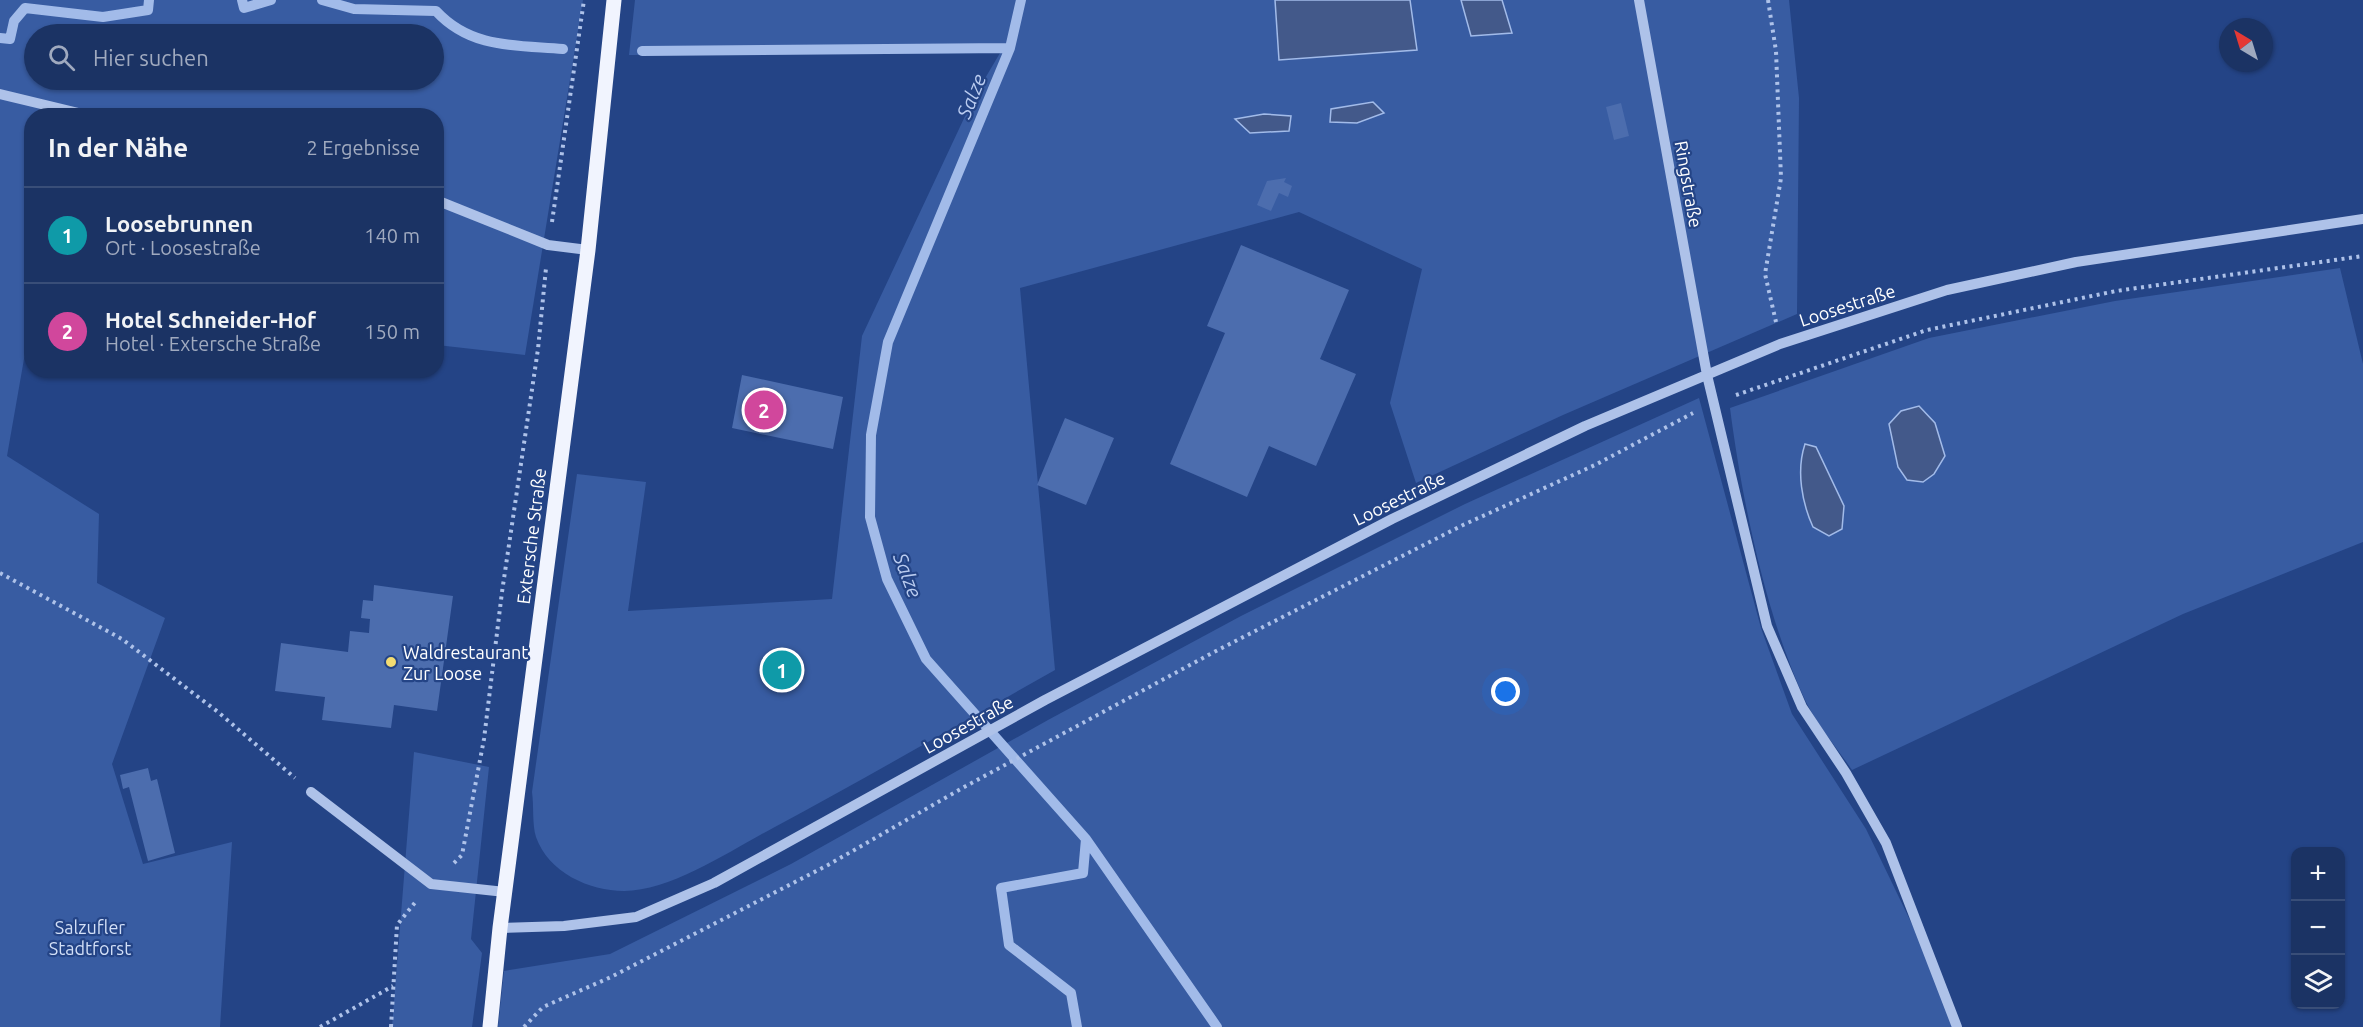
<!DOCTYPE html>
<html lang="de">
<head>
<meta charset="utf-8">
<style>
	:root { --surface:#1b3364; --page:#243b6a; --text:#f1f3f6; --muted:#a0aabf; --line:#394e78; --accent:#f3dc72 }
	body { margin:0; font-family:Ubuntu,sans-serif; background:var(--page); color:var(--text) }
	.controls { position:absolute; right:18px; bottom:18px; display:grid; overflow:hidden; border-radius:12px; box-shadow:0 2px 4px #0004 }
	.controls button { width:54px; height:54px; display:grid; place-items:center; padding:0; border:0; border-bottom:2px solid var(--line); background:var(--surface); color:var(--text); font:30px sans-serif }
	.compass { position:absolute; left:2219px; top:18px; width:54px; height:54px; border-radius:50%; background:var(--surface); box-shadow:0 2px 4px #0004; rotate:322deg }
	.you { position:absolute; left:1506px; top:692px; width:21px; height:21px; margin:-15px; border:4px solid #fff; border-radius:50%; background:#1a73e8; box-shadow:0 0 0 9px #1a73e833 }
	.badge { display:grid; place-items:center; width:39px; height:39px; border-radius:50%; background:var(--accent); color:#fff; font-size:20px; font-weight:700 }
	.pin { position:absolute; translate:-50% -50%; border:3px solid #fff; box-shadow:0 2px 6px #0006 }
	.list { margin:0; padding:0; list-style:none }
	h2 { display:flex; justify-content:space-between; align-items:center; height:78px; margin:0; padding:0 24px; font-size:26px }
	h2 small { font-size:20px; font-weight:400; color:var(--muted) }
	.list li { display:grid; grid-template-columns:39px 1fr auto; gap:18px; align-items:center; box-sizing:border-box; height:96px; padding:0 24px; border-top:2px solid var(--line) }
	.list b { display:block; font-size:22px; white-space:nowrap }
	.list p { margin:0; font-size:20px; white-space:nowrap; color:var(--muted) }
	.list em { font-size:20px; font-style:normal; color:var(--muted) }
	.icon { flex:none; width:33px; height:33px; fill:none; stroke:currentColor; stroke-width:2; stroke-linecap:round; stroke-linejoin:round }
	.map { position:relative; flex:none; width:2363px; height:1027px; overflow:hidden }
	.search { position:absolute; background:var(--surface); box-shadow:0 2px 4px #0004; left:24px; top:24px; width:420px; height:66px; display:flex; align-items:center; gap:15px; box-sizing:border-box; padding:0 21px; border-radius:33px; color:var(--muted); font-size:22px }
	.panel { position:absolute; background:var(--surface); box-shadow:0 2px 4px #0004; left:24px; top:108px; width:420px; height:270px; border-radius:24px }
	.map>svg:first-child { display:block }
	.green { fill:#385ca2; fill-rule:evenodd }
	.water { fill:#43598a; stroke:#a2bbe9; stroke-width:1.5 }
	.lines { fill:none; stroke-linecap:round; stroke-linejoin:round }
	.stream { stroke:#a2bbe9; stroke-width:10 }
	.building { fill:#4c6dae }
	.path { stroke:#aec2e9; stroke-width:4; stroke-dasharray:3 4.5; stroke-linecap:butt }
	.minor { stroke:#aec2e9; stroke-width:10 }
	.major { stroke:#f1f4fe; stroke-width:15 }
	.poi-dot { fill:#f3dc72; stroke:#244486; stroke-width:2 }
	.labels { text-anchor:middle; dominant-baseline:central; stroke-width:4.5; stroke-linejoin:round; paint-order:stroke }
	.street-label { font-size:18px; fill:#fff; stroke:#244486 }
	.poi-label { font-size:18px; fill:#fff; stroke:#244486; text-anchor:start }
	.park-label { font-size:18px; fill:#d2dff7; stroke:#244486 }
	.water-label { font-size:20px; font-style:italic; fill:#baccf0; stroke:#244486 }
</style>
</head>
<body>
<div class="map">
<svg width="2363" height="1027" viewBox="0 0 2363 1027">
	<rect width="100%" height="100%" fill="#244486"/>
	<path class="green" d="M0 0H583L525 355 437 345 436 116H32L31 319 7 456 99 514 97 583 165 618 112 764 143 864 232 842 220 1027H0ZM34 34H434V80H34Z
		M635 0H1789L1799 98 1797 314 1563 415 1416 483 1390 403 1422 269 1299 212 1020 288 1055 670C961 723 868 777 773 828 731 850 672 891 624 891 589 891 548 872 536 837 532 824 534 806 532 792L577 474 646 482 628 611 832 599 862 336 974 97 1000 53 629 55Z
		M2340 268 2363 364V542L2183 614 1852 770C1837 748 1818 726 1806 702 1766 617 1742 501 1730 408L1929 338 2115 301Z
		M1699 398 1761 628 1792 714 1866 829 1936 974 1955 1027H498L504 971 610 954 791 864 1048 720 1241 616 1465 504Z
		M414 752 489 767 471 939 482 953 472 1027H392Z"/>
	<path class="water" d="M1275 0H1410L1417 50 1279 60Z
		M1461 0H1502L1512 33 1471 36Z
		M1373 102 1384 113 1357 123 1330 122 1331 109Z
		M1264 114 1291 116 1289 131 1250 133 1235 119Z
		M1919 406 1935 423 1945 456 1934 474 1923 482 1907 480 1898 467 1889 424 1901 411Z
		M1805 444 1816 447 1844 506 1842 529 1829 536 1813 527C1802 503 1796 471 1805 444Z"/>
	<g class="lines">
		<path class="stream" d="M242 0 244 8 271 0
			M322 0 354 9 436 11C471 49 516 45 563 49
			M1021 0 1010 48 888 342 871 435 870 517 887 579 926 659 1086 839 1083 873 1001 888 1009 945 1071 993 1077 1027
			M0 38 10 39 14 21 25 8 103 17 148 10 149 0
			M642 51 1010 48
			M1086 839 1217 1027"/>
	</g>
	<path class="building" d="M1621 103 1629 136 1614 140 1606 107Z
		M1286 178 1284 182 1292 186 1288 197 1279 193 1271 211 1257 205 1267 181Z
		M1241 245 1349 290 1320 359 1356 374 1316 466 1269 446 1247 497 1170 464 1225 333 1207 326Z
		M742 375 843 397 833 449 732 428Z
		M1065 418 1114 438 1086 505 1037 485Z
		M374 585 453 596 437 711 394 705 391 728 322 720 325 697 275 691 281 643 348 652 350 631 369 633 370 619 361 618 363 600 373 601Z
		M793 659V680L772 681 771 660Z
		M148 768 151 781 157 779 175 853 148 861 129 787 123 789 120 775Z"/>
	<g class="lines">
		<path class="path" d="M1768 0 1776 51 1781 178 1765 274 1776 322
			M552 222 584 0
			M1736 395 1927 330 2116 291 2363 256
			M0 573 122 639 218 712 295 778
			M454 863 462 855 484 739 502 592 538 349 546 268
			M320 1027 393 986
			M391 1027 397 925 417 900
			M524 1027 543 1007 611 977 828 865 966 786 1214 652 1463 525 1595 465 1693 413"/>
		<path class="minor" d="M1639 0 1707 375 1767 626 1802 707 1846 773 1886 843 1957 1027
			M0 94 91 116
			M436 200 548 245 588 250
			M311 792 431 884 505 892
			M500 928 564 926 636 917 714 883 1045 700 1392 519 1585 426 1780 344 1947 290 2076 262 2363 219"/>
		<path class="major" d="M490 1027 500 928 588 250 614 0"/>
	</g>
	<circle class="poi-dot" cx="391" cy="662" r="6"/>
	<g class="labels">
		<g class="street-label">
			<text transform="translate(1689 184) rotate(80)">Ringstraße</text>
			<text transform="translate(1847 305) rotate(-18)">Loosestraße</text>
			<text transform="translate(1399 498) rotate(-26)">Loosestraße</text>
			<text transform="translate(531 536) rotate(-83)">Extersche Straße</text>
			<text transform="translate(968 724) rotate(-29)">Loosestraße</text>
		</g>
		<g class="poi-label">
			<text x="403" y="652">Waldrestaurant<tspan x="403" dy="21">Zur Loose</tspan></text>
		</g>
		<g class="park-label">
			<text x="90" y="927">Salzufler<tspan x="90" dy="21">Stadtforst</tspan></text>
		</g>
		<g class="water-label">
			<text transform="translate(971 96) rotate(-68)">Salze</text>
			<text transform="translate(908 575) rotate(69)">Salze</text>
		</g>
	</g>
</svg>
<div class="controls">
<button>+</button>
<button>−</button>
<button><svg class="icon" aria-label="layers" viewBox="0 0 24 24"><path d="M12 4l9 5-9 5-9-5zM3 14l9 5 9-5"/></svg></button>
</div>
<svg class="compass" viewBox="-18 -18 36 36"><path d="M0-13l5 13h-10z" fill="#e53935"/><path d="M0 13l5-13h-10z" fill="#a0aabf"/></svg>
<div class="you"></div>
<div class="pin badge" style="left:782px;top:670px;background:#0f9aa8">1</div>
<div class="pin badge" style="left:764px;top:410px;background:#d1479c">2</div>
<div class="search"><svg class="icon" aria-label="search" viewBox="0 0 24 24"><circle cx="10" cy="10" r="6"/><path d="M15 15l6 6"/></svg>Hier suchen</div>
<section class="panel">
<h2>In der Nähe<small>2 Ergebnisse</small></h2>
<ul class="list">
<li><span class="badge" style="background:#0f9aa8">1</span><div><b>Loosebrunnen</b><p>Ort · Loosestraße</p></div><em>140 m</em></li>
<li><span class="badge" style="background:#d1479c">2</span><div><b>Hotel Schneider-Hof</b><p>Hotel · Extersche Straße</p></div><em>150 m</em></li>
</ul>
</section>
</div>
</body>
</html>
